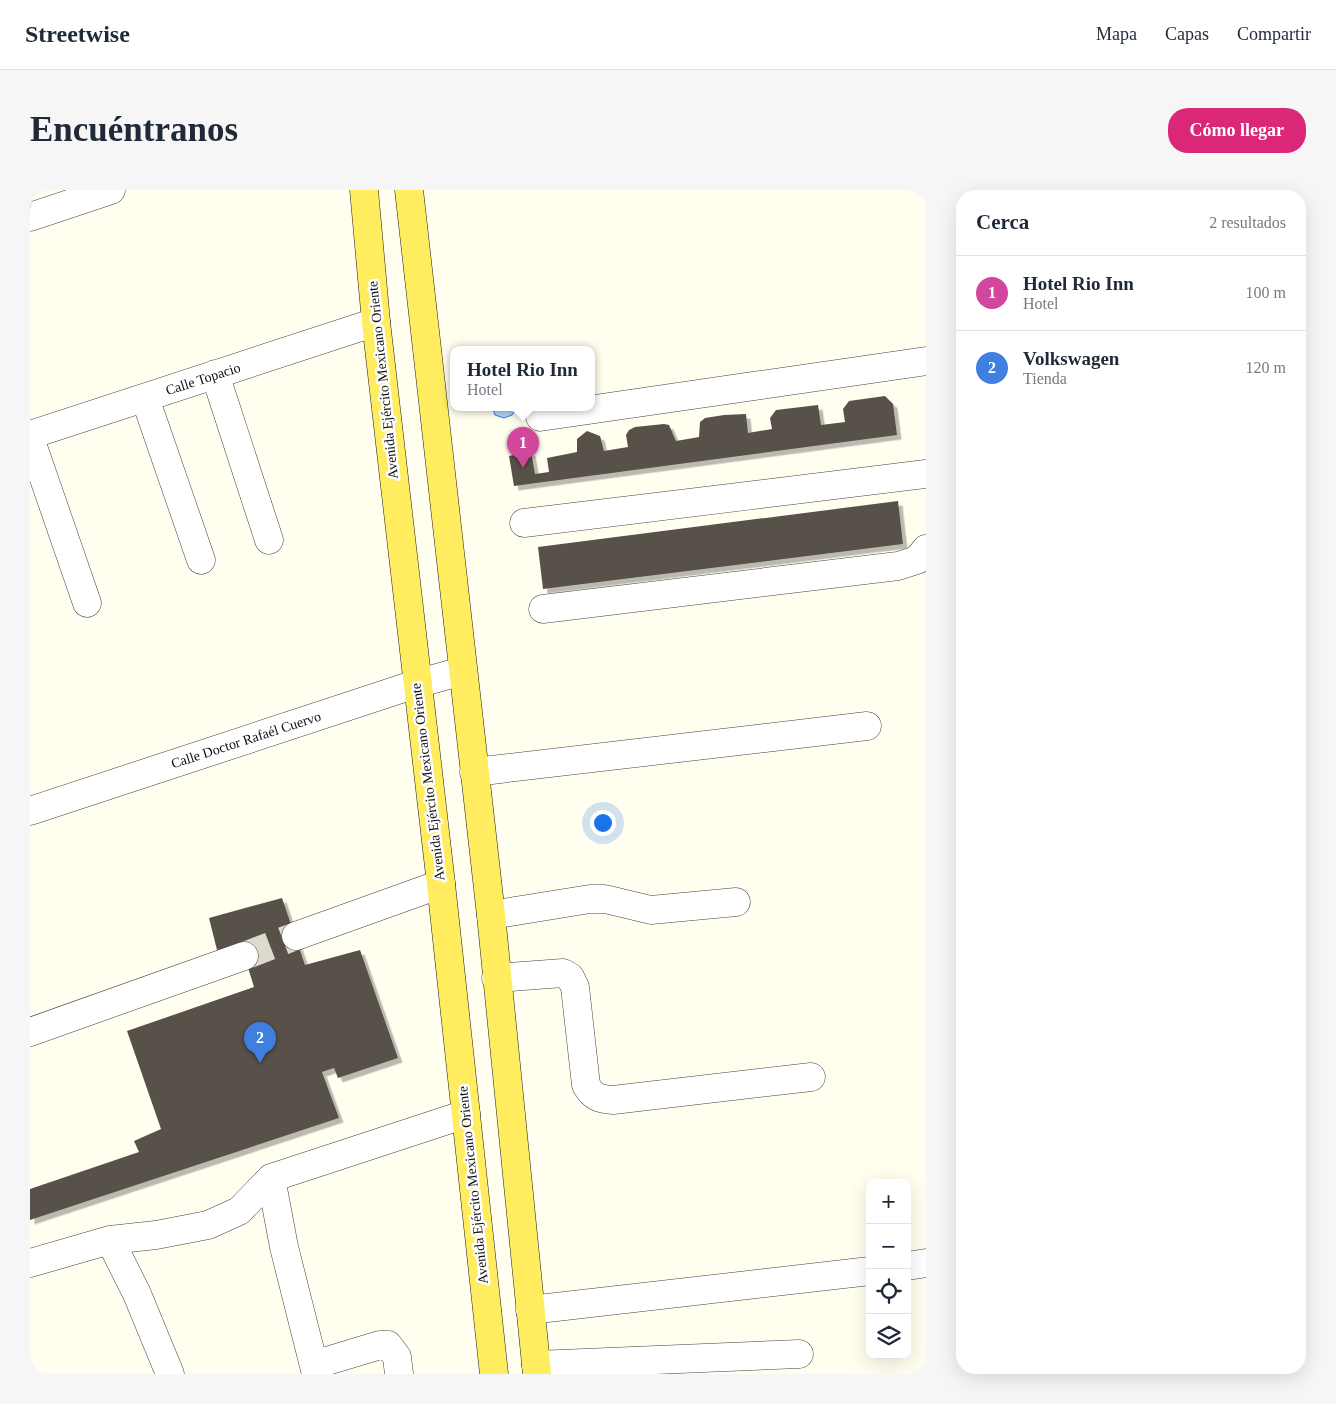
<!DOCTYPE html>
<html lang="es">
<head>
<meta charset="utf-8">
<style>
	:root { --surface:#fff; --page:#f6f6f7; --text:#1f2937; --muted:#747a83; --line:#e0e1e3; --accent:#db2777 }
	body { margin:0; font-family:Georgia,serif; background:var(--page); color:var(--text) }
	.controls { position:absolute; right:15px; bottom:15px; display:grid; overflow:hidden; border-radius:10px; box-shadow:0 5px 20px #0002 }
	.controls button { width:45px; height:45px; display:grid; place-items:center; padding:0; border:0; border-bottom:1px solid var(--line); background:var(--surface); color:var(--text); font:25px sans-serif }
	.you { position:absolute; left:572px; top:632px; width:18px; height:18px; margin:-12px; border:4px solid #fff; border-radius:50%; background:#1a73e8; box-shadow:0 0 0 8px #1a73e833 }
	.badge { display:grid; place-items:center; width:32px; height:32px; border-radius:50%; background:var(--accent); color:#fff; font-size:16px; font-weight:700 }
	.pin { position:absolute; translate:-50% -41px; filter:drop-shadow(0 1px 2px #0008) }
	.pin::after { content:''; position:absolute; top:26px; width:18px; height:15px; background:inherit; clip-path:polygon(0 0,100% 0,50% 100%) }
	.popup { position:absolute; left:420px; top:156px; width:145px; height:65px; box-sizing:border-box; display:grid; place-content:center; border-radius:10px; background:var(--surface); filter:drop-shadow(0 1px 4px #0005); font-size:16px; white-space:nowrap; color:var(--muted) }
	.popup b { font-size:19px; color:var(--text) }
	.popup::after { content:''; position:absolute; left:50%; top:100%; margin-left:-10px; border:10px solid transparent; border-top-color:var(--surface) }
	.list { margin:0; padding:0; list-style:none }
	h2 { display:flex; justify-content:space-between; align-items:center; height:65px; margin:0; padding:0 20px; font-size:21px }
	h2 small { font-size:16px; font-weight:400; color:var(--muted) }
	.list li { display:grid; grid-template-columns:32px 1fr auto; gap:15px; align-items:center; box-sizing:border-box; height:75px; padding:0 20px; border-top:1px solid var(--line) }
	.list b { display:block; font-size:19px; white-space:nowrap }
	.list p { margin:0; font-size:16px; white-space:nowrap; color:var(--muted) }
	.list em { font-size:16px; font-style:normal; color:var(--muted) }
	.icon { flex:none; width:28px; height:28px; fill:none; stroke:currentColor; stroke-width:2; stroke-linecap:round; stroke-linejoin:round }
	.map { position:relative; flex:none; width:896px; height:1184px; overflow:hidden; border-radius:20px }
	header { display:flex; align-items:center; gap:30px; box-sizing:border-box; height:70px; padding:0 25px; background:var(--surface); border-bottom:1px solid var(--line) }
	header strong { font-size:24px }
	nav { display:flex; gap:28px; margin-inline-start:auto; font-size:18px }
	.intro { display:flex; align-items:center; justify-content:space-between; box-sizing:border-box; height:120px; padding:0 30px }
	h1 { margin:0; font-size:35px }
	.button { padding:12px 22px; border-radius:20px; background:var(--accent); color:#fff; font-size:18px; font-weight:700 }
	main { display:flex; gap:30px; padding:0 30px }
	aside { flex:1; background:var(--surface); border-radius:20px; box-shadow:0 5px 20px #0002 }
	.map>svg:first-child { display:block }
	.water { fill:#b0d5fa; stroke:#3280d7 }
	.building { fill:#58514a; filter:url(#shadow) }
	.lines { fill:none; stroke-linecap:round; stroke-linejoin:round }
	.minor-tunnel { stroke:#dbdacd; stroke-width:28; stroke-dasharray:28 14; stroke-linecap:butt }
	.minor-casing { stroke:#414141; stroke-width:29 }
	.major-casing { stroke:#1f1f1f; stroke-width:29 }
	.minor { stroke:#fff; stroke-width:28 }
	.major { stroke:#ffec5f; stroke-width:28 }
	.labels { text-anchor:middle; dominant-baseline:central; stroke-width:5; stroke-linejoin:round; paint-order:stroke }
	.street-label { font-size:14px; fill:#0e0e0e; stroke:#fff }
</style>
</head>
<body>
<header>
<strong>Streetwise</strong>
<nav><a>Mapa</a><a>Capas</a><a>Compartir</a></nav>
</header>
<div class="intro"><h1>Encuéntranos</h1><a class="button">Cómo llegar</a></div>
<main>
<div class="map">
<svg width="896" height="1184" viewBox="0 0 896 1184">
	<defs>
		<filter id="shadow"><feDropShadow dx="4.5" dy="4.5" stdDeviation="0" flood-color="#0004"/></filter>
	</defs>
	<rect width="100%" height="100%" fill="#fffeef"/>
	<path class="water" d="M462 217H488L482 225 474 228 465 225Z"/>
	<path class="building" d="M855 206 863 214 867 245 484 296 479 266 501 261 505 284 519 282 517 268 547 262V249L557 241 570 246 574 261 598 257 596 245 599 240 605 237 634 234 639 235 646 251 669 247 670 232 675 228 694 225 716 224 718 243 742 239 740 228 746 220 788 215 791 235 815 232 813 219 819 211Z
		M868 311 873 354 513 399 508 357Z
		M252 708 275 775 330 760 368 868 308 888 304 878 292 882 309 928 0 1030V999L109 962 104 951 131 939 97 841 224 797 211 755 187 760 179 728Z"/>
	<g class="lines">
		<path class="minor-tunnel" d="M214 766 266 746"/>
		<defs>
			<path id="minor" d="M0 27 81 0
				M185 184 239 350
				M115 208 171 370
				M510 227 896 171
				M0 245 346 132
				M0 248 57 413
				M494 333 896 284
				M513 419 868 376 887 370 896 359
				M444 582 837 536
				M0 621 386 494 432 481
				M461 725 560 709H575L621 720 706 712
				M266 746 411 694
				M466 788 533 783 540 787 545 797 556 895C563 907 569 909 583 910L781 887
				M0 842 214 766
				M241 988 254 1057 286 1184
				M80 1050 107 1104 140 1184
				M0 1073 80 1050 126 1045 178 1035 209 1021 241 988 436 924
				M877 1076 896 1073
				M500 1120 840 1081
				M284 1175 350 1155H358L367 1167 369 1184
				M506 1175 769 1164"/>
			<path id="major" d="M334 0 346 132 411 694 464 1184
				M379 0 461 725 507 1184"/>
		</defs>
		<use href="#minor" class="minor-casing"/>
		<use href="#major" class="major-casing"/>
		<use href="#minor" class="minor"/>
		<use href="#major" class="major"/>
	</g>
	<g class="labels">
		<g class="street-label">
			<text transform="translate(173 189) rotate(-18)">Calle Topacio</text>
			<text transform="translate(353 190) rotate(-96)">Avenida Ejército Mexicano Oriente</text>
			<text transform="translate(216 550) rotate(-18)">Calle Doctor Rafaél Cuervo</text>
			<text transform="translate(398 592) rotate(-97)">Avenida Ejército Mexicano Oriente</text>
			<text transform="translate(443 995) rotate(-96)">Avenida Ejército Mexicano Oriente</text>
		</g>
	</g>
</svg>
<div class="controls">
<button>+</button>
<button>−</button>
<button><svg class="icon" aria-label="locate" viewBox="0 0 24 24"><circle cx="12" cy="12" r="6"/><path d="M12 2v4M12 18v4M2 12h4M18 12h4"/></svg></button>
<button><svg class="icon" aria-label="layers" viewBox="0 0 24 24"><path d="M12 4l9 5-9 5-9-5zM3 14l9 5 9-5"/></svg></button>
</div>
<div class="you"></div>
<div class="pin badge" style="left:493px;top:278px;background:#d1479c">1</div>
<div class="popup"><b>Hotel Rio Inn</b>Hotel</div>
<div class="pin badge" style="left:230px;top:873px;background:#3f7fe0">2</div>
</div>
<aside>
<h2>Cerca<small>2 resultados</small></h2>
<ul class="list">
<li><span class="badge" style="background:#d1479c">1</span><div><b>Hotel Rio Inn</b><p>Hotel</p></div><em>100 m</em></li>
<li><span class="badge" style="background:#3f7fe0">2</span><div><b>Volkswagen</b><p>Tienda</p></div><em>120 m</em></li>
</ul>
</aside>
</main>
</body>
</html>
